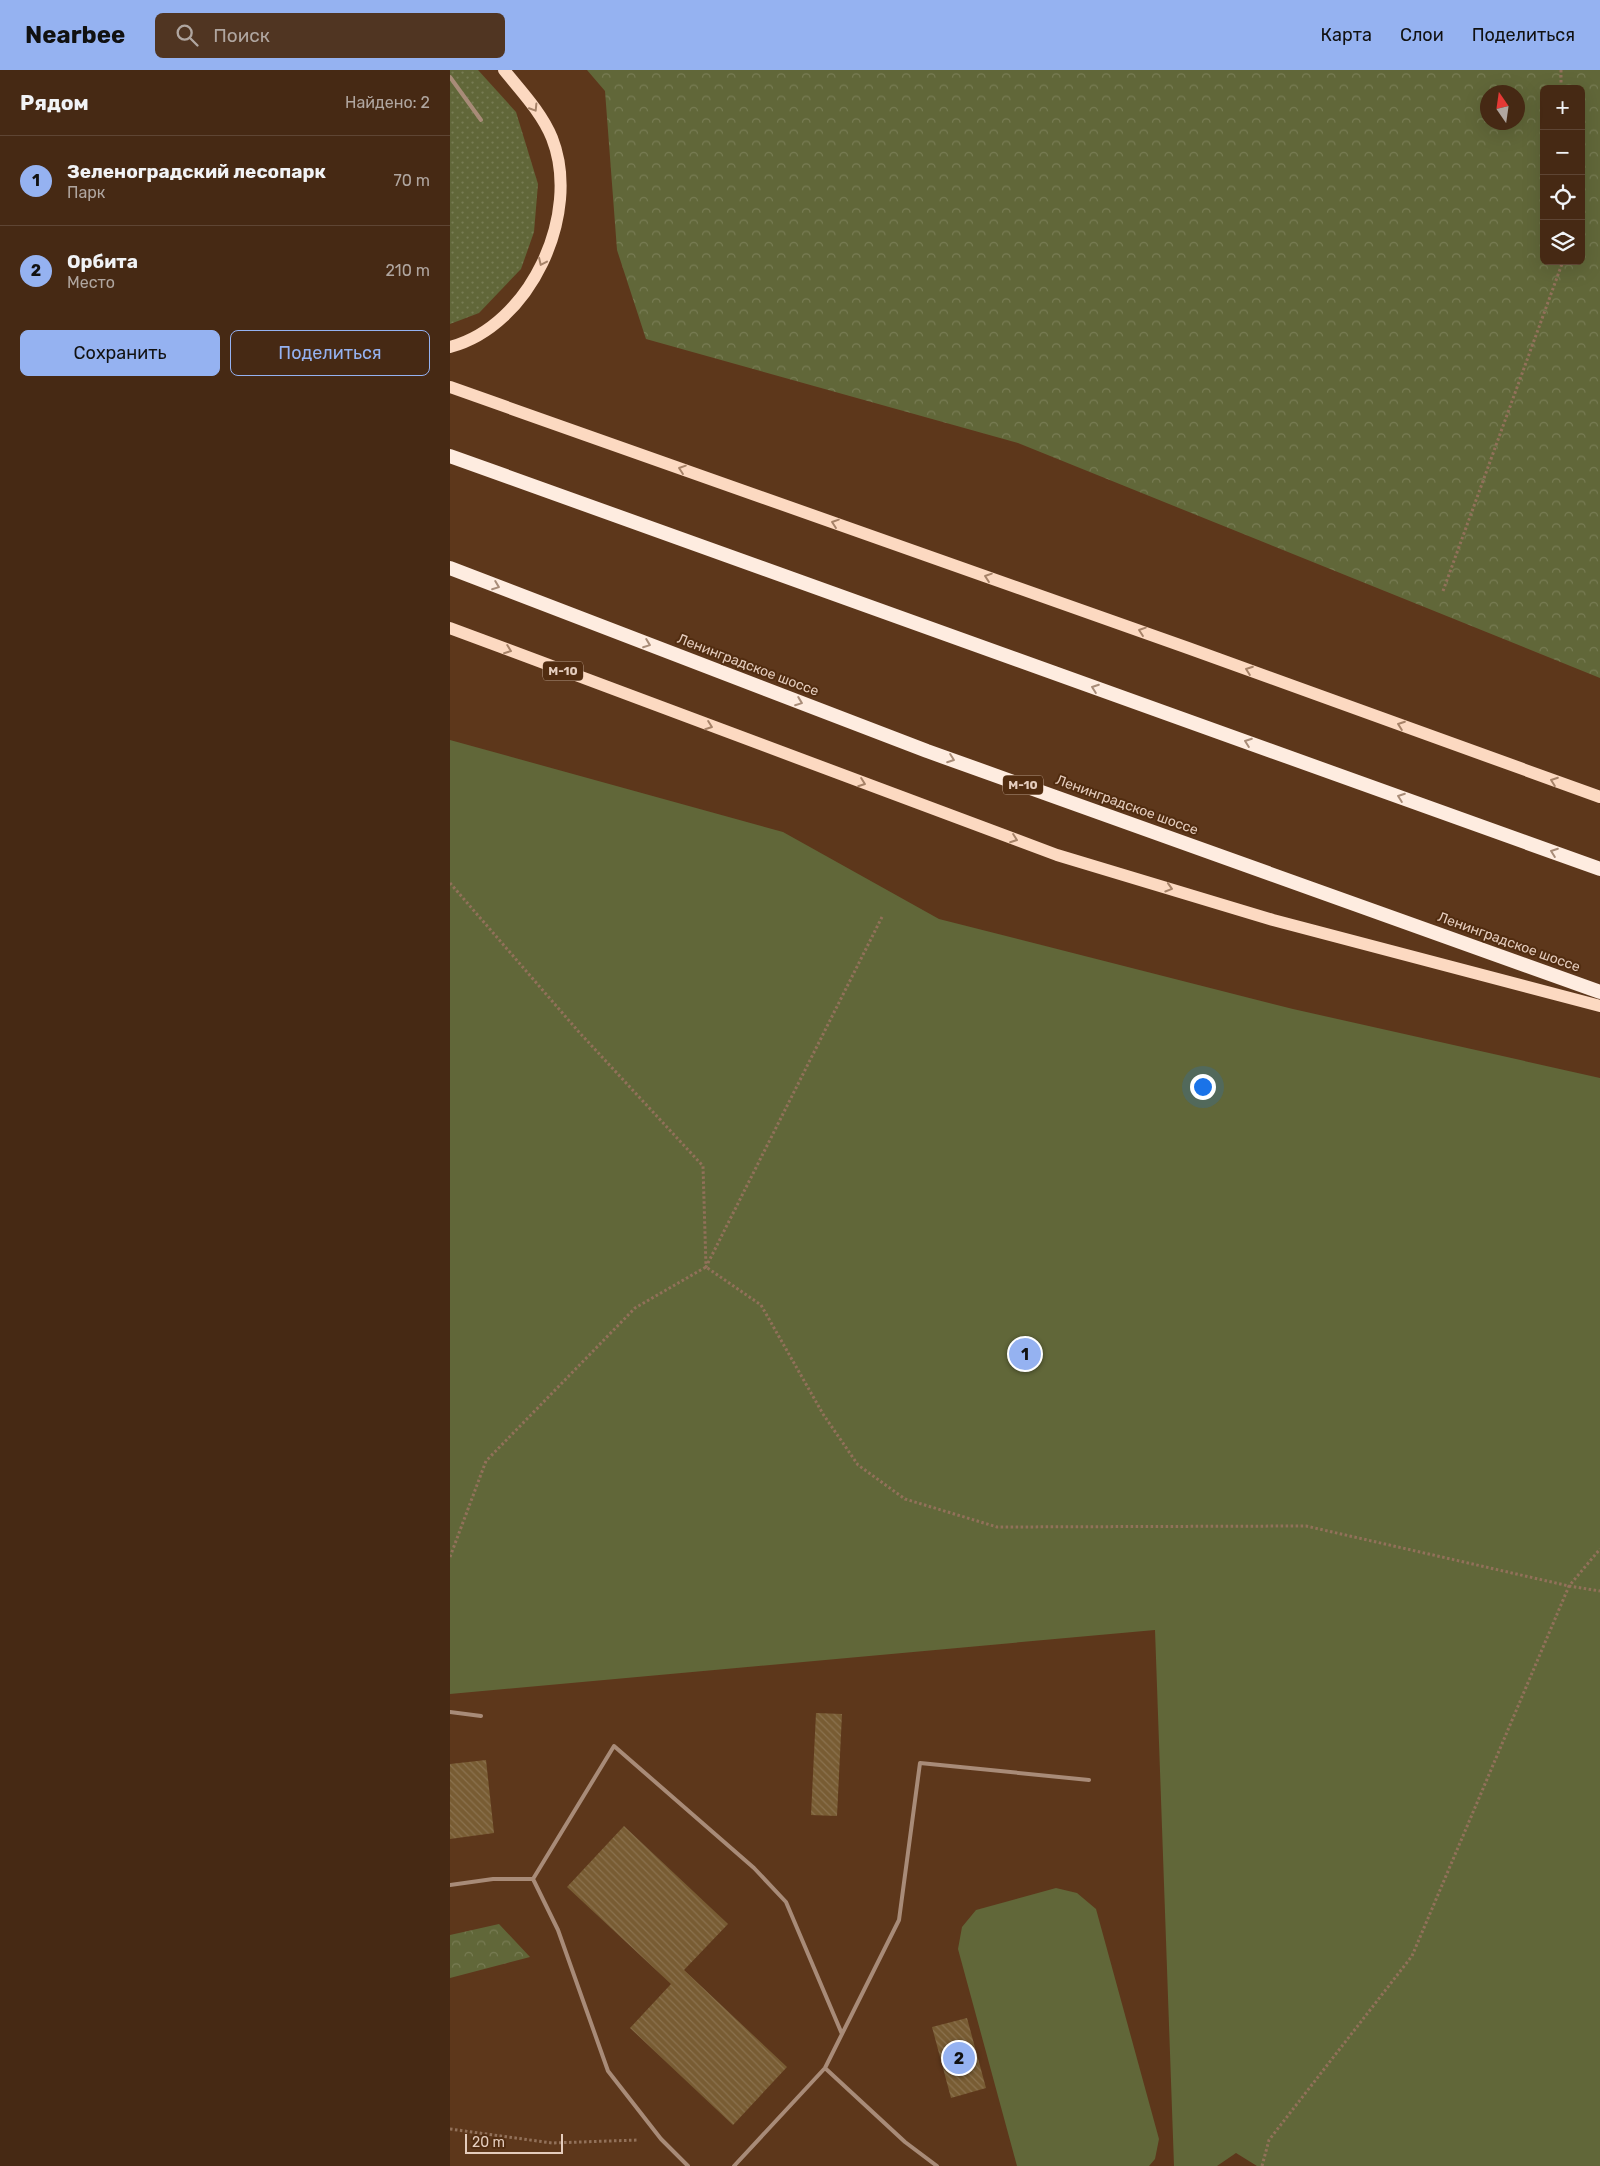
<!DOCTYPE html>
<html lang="ru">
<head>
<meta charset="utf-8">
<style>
	:root { --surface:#462914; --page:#503522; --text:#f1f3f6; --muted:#b0a6a0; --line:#5e4534; --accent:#95b2f1 }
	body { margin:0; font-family:Rubik,sans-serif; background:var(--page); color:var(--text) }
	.controls { position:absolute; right:15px; top:15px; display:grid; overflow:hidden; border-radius:8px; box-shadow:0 5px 20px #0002 }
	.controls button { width:45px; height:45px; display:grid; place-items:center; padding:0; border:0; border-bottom:1px solid var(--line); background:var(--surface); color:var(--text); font:25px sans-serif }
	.compass { position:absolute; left:1030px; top:15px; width:45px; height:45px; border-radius:50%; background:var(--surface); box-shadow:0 5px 20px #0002; rotate:347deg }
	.scale { position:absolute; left:15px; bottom:12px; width:98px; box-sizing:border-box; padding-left:5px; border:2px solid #e4ccbd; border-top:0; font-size:14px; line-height:18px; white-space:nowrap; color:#e4ccbd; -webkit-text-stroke:4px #512c10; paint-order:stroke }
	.you { position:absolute; left:752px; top:1016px; width:18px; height:18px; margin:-12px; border:4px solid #fff; border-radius:50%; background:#1a73e8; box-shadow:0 0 0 8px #1a73e833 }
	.badge { display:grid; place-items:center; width:32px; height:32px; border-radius:50%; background:var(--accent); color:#111; font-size:16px; font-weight:700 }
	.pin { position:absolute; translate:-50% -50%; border:2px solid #fff; box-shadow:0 1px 5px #0006 }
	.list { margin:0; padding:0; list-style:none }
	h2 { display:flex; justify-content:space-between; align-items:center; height:65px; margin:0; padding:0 20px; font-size:21px }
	h2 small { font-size:16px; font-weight:400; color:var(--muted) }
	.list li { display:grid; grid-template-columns:32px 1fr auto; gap:15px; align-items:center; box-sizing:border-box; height:90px; padding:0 20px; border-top:1px solid var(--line) }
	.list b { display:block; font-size:19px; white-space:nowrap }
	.list p { margin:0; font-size:16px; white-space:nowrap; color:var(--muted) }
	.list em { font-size:16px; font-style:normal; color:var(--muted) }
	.actions { display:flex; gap:10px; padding:15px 20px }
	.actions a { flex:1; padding:11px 0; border:1px solid var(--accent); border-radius:8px; text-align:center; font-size:18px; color:var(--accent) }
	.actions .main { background:var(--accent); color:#111 }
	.icon { flex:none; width:28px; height:28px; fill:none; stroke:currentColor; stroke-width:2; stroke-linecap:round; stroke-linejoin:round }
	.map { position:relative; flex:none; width:1150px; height:2096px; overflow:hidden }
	header { display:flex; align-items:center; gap:30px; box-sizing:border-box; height:70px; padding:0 25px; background:var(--accent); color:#111 }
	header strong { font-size:24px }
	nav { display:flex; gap:28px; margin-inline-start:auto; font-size:18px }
	.search { width:350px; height:45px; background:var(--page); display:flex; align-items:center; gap:12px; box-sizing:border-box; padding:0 18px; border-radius:8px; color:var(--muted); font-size:19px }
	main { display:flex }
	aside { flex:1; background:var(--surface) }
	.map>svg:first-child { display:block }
	.grass { fill:url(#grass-dots) }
	.forest { fill:url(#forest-crowns); fill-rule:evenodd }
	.green { fill:#616739 }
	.building { fill:url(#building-back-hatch) }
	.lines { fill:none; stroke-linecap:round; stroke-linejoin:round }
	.path { stroke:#92715a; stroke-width:3; stroke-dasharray:2.5 2.5; stroke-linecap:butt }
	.service { stroke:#a88b78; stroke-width:4 }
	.primary { stroke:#fcd9c1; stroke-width:12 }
	.trunk { stroke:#feece0; stroke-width:14 }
	.oneway { stroke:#a68268 }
	.oneway2 { stroke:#a88c78 }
	.labels { text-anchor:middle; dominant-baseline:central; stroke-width:4; stroke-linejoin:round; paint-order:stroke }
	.shield { fill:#512c10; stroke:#b89c89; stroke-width:1 }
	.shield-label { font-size:12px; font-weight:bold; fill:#e4ccbd }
	.street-label { font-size:14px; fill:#e4ccbd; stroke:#512c10 }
</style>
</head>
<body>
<header>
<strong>Nearbee</strong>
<div class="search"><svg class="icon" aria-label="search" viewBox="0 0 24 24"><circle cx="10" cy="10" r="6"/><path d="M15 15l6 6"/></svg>Поиск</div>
<nav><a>Карта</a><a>Слои</a><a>Поделиться</a></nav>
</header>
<main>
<aside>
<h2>Рядом<small>Найдено: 2</small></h2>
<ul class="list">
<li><span class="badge">1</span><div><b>Зеленоградский лесопарк</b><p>Парк</p></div><em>70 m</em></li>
<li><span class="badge">2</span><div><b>Орбита</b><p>Место</p></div><em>210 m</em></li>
</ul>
<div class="actions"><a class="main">Сохранить</a><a>Поделиться</a></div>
</aside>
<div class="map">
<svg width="1150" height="2096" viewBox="0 0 1150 2096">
	<defs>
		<pattern id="grass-dots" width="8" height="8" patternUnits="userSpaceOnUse" patternTransform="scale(1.25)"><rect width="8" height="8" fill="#616739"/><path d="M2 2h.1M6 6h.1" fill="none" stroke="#787c54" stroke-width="1.8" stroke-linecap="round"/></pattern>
		<pattern id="forest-crowns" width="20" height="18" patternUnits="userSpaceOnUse" patternTransform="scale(1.25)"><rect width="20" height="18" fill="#616739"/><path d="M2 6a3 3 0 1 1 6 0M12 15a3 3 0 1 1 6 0" fill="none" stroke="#787c54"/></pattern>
		<pattern id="building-back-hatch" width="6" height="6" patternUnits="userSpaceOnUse" patternTransform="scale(1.25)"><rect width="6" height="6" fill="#785c33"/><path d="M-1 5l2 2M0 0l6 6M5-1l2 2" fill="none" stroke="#8b724f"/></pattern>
	</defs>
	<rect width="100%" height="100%" fill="#5d371b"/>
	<path class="grass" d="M0 0H28L66 42 88 114 84 162 71 199 29 243 0 254Z"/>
	<path class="forest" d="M137 0H1150V608L568 373 196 269 167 180 155 21ZM1094 19H1131V191H1094ZM1038 22H1068V52H1038Z
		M49 1854 80 1887 0 1908V1865Z"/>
	<path class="green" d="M0 670 333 762 489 849 843 939 1150 1008V2096H807L786 2083 767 2096H724L705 1560 0 1624Z
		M606 1818 627 1823 646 1839 709 2069 705 2089 699 2096H567L508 1879 512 1857 526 1840Z"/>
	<path class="building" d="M366 1643 392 1644 387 1746 361 1745Z
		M36 1690 44 1763 0 1769V1694Z
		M174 1756 278 1854 234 1900 337 1997 283 2055 180 1958 221 1914 117 1817Z
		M517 1948 536 2018 501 2028 482 1957Z"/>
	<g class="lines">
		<path class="path" d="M1111 0V19
			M993 521 1113 191
			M0 813 128 961 253 1096 256 1197 433 845
			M0 1487 36 1391 185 1238 256 1197 311 1235 373 1344 408 1395 455 1429 547 1457 856 1456 1119 1516 1150 1521
			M0 2059 102 2073 188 2070
			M812 2096 819 2070 962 1886 1119 1516 1150 1479"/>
		<path class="service" d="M0 7 31 50
			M0 1642 31 1646
			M83 1809 164 1676 304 1798 336 1832 392 1964
			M0 1815 43 1809H83L108 1860 158 2001 211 2069 238 2096
			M375 1998 455 2072 487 2096
			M284 2096 375 1998 449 1850 470 1693 639 1710"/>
		<path class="primary" d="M0 277C80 256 132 144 102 68 92 43 71 21 54 0
			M0 317 738 578 1150 727
			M0 558 607 785 823 850 1150 936"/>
		<path class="trunk" d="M0 386 1150 799
			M0 498 477 681 1150 922"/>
	</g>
	<defs><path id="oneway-chevron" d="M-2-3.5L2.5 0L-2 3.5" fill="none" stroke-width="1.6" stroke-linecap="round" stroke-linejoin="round" transform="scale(1.25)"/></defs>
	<g class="oneway">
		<use href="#oneway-chevron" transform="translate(84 38) rotate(58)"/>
		<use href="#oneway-chevron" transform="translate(92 192) rotate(115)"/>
		<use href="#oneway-chevron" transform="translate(232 399) rotate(-161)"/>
		<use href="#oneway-chevron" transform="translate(385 453) rotate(-161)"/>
		<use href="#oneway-chevron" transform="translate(538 507) rotate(-161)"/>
		<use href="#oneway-chevron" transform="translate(692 561) rotate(-161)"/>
		<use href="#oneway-chevron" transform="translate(58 580) rotate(21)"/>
		<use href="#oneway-chevron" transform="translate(799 600) rotate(-160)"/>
		<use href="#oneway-chevron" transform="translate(951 655) rotate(-160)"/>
		<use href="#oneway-chevron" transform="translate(259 656) rotate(20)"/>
		<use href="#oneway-chevron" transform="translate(1104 711) rotate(-160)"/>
		<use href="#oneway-chevron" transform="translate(412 713) rotate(20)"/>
		<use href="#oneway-chevron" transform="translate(564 769) rotate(20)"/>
		<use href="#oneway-chevron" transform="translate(719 818) rotate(17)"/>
	</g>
	<g class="oneway2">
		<use href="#oneway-chevron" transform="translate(46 516) rotate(21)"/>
		<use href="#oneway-chevron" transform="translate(197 574) rotate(21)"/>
		<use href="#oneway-chevron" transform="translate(645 618) rotate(-160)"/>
		<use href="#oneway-chevron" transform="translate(349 632) rotate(21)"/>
		<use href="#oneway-chevron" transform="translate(798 672) rotate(-160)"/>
		<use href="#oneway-chevron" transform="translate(501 689) rotate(20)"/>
		<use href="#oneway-chevron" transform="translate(951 727) rotate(-160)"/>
		<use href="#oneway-chevron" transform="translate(1104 782) rotate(-160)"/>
	</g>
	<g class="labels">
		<g class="shield">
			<rect x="93" y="591.5" width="40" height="19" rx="4"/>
			<rect x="553" y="705.5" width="40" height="19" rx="4"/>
		</g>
		<g class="shield-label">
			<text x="113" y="601">М-10</text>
			<text x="573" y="715">М-10</text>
		</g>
		<g class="street-label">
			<text transform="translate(298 595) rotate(21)">Ленинградское шоссе</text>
			<text transform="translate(677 735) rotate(20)">Ленинградское шоссе</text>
			<text transform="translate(1059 872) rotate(20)">Ленинградское шоссе</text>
		</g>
	</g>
</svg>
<div class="controls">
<button>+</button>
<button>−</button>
<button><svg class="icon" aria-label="locate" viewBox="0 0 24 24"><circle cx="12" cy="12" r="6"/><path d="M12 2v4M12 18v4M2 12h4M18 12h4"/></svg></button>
<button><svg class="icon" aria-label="layers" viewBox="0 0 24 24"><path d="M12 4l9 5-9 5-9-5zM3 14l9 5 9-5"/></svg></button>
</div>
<svg class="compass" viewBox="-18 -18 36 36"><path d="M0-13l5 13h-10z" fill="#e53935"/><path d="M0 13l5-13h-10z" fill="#b0a6a0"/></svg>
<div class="scale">20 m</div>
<div class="you"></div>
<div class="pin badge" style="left:575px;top:1284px">1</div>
<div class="pin badge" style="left:509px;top:1988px">2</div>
</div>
</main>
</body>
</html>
